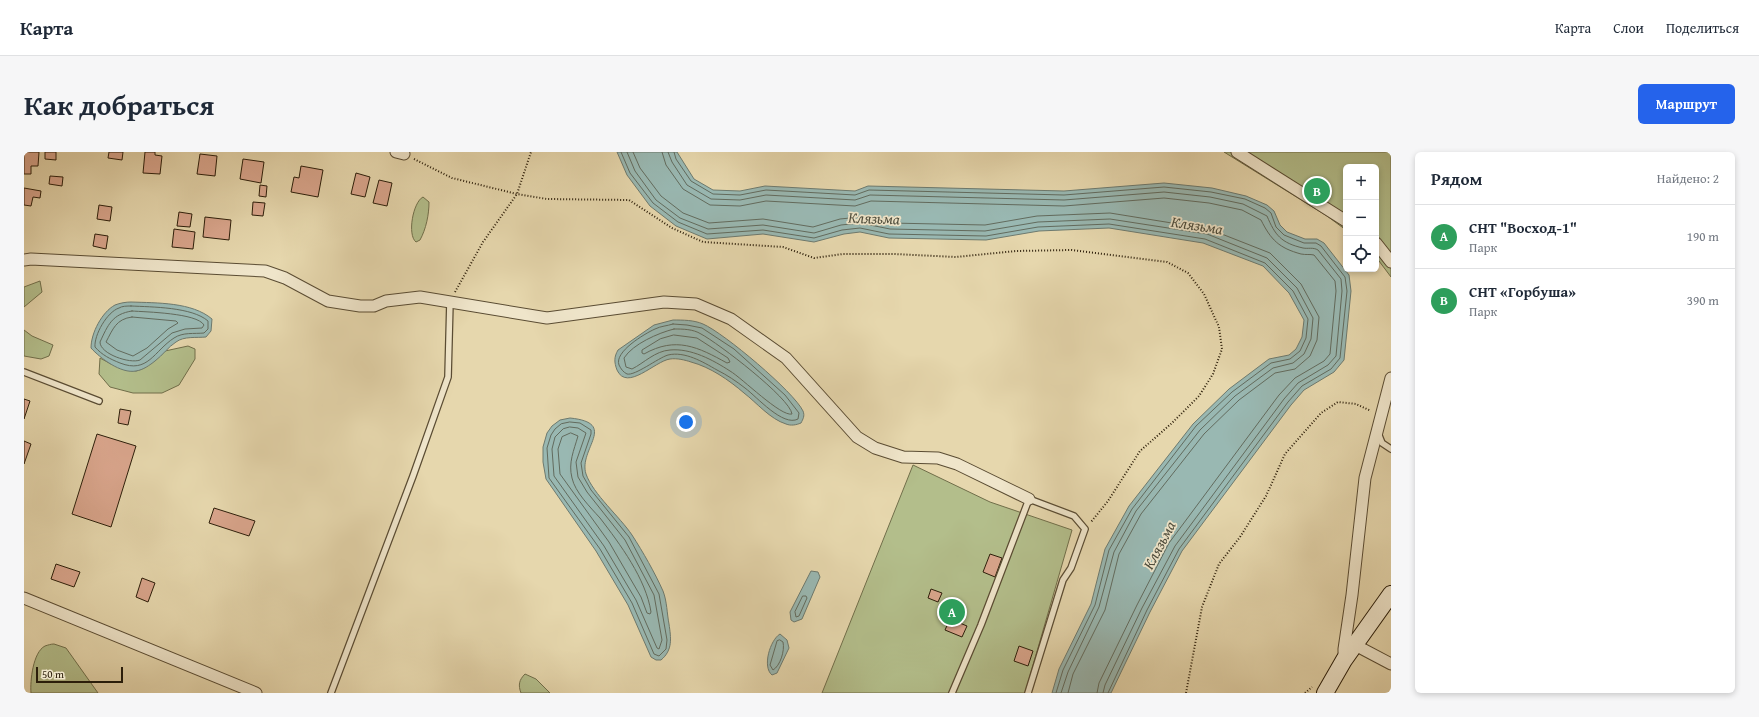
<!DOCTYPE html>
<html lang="ru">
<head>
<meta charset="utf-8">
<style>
	:root { --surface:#fff; --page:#f6f6f7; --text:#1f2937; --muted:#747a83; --line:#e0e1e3; --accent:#2563eb }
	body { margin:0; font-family:"Gentium Book Plus",serif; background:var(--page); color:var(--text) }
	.controls { position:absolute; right:12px; top:12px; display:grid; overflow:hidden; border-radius:6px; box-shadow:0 2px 6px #0003 }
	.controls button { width:36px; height:36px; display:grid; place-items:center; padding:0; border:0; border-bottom:1px solid var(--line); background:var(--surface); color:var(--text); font:20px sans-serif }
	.scale { position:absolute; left:12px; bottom:10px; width:87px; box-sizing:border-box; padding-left:4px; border:2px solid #2c1e0a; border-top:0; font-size:11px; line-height:14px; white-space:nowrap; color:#2c1e0a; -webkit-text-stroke:3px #efe5ca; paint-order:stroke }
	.you { position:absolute; left:662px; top:270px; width:14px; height:14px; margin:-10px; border:3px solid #fff; border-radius:50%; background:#1a73e8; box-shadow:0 0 0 6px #1a73e833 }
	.badge { display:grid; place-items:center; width:26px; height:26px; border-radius:50%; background:var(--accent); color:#fff; font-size:13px; font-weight:700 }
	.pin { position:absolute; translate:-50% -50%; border:2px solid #fff; box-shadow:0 1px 4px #0006 }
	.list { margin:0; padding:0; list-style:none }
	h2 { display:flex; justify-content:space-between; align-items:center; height:52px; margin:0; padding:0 16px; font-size:17px }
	h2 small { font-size:13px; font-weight:400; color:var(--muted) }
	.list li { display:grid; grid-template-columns:26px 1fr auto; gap:12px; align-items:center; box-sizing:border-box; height:64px; padding:0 16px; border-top:1px solid var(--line) }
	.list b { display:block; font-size:15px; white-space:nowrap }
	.list p { margin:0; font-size:13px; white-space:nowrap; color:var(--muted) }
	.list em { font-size:13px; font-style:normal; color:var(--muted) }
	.icon { flex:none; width:22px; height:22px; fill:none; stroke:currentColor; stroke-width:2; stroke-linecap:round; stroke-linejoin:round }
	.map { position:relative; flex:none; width:1367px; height:541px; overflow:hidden; border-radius:6px }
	header { display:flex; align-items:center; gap:24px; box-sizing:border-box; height:56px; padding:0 20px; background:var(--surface); border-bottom:1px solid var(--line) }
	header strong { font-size:19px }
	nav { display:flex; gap:22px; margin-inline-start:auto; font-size:14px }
	.intro { display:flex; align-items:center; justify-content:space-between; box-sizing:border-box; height:96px; padding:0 24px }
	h1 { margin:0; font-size:28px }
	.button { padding:10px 18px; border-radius:6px; background:var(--accent); color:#fff; font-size:14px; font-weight:700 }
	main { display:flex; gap:24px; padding:0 24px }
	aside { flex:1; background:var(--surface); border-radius:6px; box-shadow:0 2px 6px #0003 }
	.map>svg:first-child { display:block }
	.green { fill:#b3be8b; stroke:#706e4a }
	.water { fill:#99b8b2; stroke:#6d7a6f }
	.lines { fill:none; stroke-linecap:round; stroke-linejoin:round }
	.shore { stroke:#626b5e; stroke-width:1 }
	.building { fill:#d9a58c; stroke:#2c1e0a }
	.lane-casing { stroke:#5a4c33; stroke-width:8 }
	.street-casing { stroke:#5a4c33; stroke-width:13 }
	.secondary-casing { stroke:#2c1e0a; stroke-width:18 }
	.path { stroke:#2c1e0a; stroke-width:2; stroke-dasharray:1 2; stroke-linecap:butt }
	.lane { stroke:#efe5ca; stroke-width:5.5 }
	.street { stroke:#efe5ca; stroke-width:11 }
	.secondary { stroke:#efe5ca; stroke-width:16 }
	.labels { text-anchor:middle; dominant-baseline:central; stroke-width:3.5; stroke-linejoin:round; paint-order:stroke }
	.water-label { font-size:15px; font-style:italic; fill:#4d4c3c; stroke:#efe5ca }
</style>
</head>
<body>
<header>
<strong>Карта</strong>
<nav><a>Карта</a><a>Слои</a><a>Поделиться</a></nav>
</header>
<div class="intro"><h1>Как добраться</h1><a class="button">Маршрут</a></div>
<main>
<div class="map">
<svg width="1367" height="541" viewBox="0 0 1367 541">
	<rect width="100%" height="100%" fill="#e6d7ad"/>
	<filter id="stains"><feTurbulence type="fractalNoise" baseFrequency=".005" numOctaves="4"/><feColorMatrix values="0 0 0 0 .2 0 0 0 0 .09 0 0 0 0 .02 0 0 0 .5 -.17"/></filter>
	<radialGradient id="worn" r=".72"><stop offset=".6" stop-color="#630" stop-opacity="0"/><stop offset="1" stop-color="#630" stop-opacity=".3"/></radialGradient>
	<path class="green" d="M1200 0H1367V125L1352 105V15H1322V78L1303 64Z
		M399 45 405 50C405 63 402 77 396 88L392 90C383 83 389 50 399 45Z
		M16 129 18 140 0 155V135Z
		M0 178 8 184 29 193 25 204 17 207 0 204Z
		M164 194 171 197V207L155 233 138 241H109L86 235 75 222 76 206 87 212 112 219 120 216 141 199Z
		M889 313 966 350 1048 378 1001 541H798Z
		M30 492 42 496 74 541H7C6 529 9 500 21 494 24 493 27 492 30 492Z
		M501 522 512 527 526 541H497C494 533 495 528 501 522Z"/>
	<path class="water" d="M593 0H653L670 27 689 38 716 39 741 34 831 39 844 34 1040 39 1140 31 1188 36 1222 44 1243 53 1250 59 1256 73 1263 80 1281 87H1293L1300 91 1325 123 1327 139 1320 208 1310 220 1280 238 1267 253 1158 399 1126 460 1087 541H1028L1035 517 1067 452 1081 397 1105 354 1169 272 1205 237 1245 207 1265 203 1272 197 1278 185 1280 168 1265 141 1239 114 1179 91 1085 76 1015 79 962 88 865 86 836 80 820 82 790 90 739 82 683 87 652 74 626 54 603 23Z
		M107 150C133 151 168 150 188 167L187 179 182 185C172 186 160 184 152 190 144 195 139 203 131 209 126 213 119 218 112 219 97 222 76 206 67 196 67 181 78 160 91 153 96 151 102 150 107 150Z
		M649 168C659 168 670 168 679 172 700 181 770 240 779 259 781 264 779 267 777 271 772 273 767 274 762 272 746 267 733 251 720 241 705 228 686 215 667 210 661 208 653 206 646 207 631 209 603 240 593 218 590 210 590 205 594 198L630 173Z
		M546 266C595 271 554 297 562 322 569 342 596 365 608 383 619 400 631 421 639 439 643 449 643 462 645 472 647 486 649 498 637 508H632L627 505 604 453 572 399 522 327 519 310V295L523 281 528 274 536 268Z
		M787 419 794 420 796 425 778 467 770 470 767 468 766 460Z
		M756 482 763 488 765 496 753 521 748 523C738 515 746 488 756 482Z"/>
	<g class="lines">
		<path class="shore" d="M597 0 606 21 629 51 654 70 683 82 739 78 790 86 818 78 836 76 865 82 962 84 1014 75 1085 72 1181 87 1241 111 1269 139 1284 167 1282 186 1276 199 1266 207 1247 211 1208 240 1172 274 1108 357 1085 398 1071 453 1039 518 1032 541
			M603 0 611 19 632 48 656 66 684 77 739 73 790 81 817 73 836 71 866 77 961 79 1014 70 1086 67 1183 82 1243 106 1273 136 1289 166 1287 187 1280 202 1269 211 1249 216 1211 244 1176 278 1112 359 1090 400 1075 455 1044 520 1037 541
			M609 0 616 16 637 44 659 61 685 71 739 67 789 75 816 67 836 65 866 71 961 73 1013 64 1086 61 1185 77 1246 101 1277 132 1295 165 1293 188 1286 204 1271 217 1251 221 1215 248 1180 282 1117 362 1095 402 1081 458 1049 522 1044 541
			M638 0 642 13 659 37 686 53 716 54 742 49 831 54 847 49 1040 54 1140 46 1185 51 1218 58 1237 68C1247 88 1255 96 1277 102 1282 103 1286 102 1290 103L1311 129 1312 139 1306 202 1300 209 1271 226 1255 243 1145 391 1113 453 1075 531 1073 541
			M644 0 648 10 663 33 687 47 716 48 742 43 831 48 846 43 1040 48 1140 40 1186 45 1219 52 1243 64C1251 83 1257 91 1279 96 1284 97 1289 95 1294 98L1317 127 1318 139 1312 204 1304 213 1274 231 1260 247 1151 394 1118 456 1081 533 1079 541
			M650 0 652 7 667 29 689 42 716 43 742 38 831 43 845 38 1040 43 1140 35 1187 40 1221 47 1241 56 1247 61 1252 75 1260 83 1280 91H1292L1297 94 1321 125 1323 139 1316 206 1307 217 1278 234 1264 250 1155 397 1123 458 1084 541
			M107 154C128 155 168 155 184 169V177L180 181C170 182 159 180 150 186 130 199 124 222 96 211 86 207 78 203 71 195 70 183 83 160 95 156 98 154 103 154 107 154Z
			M108 159C122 160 173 161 180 173L178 176 161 177 148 181 116 208C106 212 76 202 76 190 84 173 88 162 108 159Z
			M108 165 152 169 154 171 144 177 123 196 109 204 93 198 82 190C89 177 92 167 108 165Z
			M649 172 663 173 678 176 710 197 761 243 775 261 774 267C759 275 733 245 721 236 712 229 703 223 693 218 679 210 661 199 644 203 634 206 611 224 603 222 599 220 597 217 595 213 590 200 620 182 631 177 637 174 643 174 649 172Z
			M650 177C659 177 669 177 677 182 694 191 766 246 768 262 757 265 718 226 706 219 689 208 667 196 646 198 631 199 620 211 608 217L602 215 600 206C609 192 634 181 650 177Z
			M650 183 673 186 704 206 706 210 703 211C674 195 652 184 620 202L618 201V198L636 187Z
			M546 270 556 271 567 278V282L557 311 559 324 567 338 605 385 635 442 643 488 642 497 635 504 630 502 608 451 576 397 525 326 523 296 527 283 531 277 537 272Z
			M546 275 554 276 562 281 552 310 554 325 563 340 601 388 630 443 638 488 635 497 633 496 612 448 580 394 530 324 528 297 531 285 539 277Z
			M547 281 554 284C550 298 544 311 548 326 551 340 566 355 576 366 596 392 622 427 627 460L626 462 623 461 617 445 585 390 536 322 534 297 538 285Z
			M779 444H782L783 446 775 464 772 465 771 460Z
			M756 488 759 490C761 499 756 514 749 518L746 513 753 489Z"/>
	</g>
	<path class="building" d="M0 0H15L14 14H7V22H0Z
		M21 0H32V8L21 7Z
		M85 0H99L98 8 84 6Z
		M121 0H131V3L138 4 136 22 119 21Z
		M176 2 193 4 191 24 173 22Z
		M219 7 240 10 237 31 216 27Z
		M277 14 299 18 294 45 267 40 270 25 275 26Z
		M332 21 346 25 341 45 327 42Z
		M26 24 39 25 38 34 25 32Z
		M355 28 368 31 363 54 349 51Z
		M236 33 243 34 242 45 235 44Z
		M0 36 17 39 16 46 9 45 7 54 0 53Z
		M229 50 241 51 239 64 228 63Z
		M75 53 88 55 86 69 73 67Z
		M155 60 168 62 166 75 153 74Z
		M181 65 207 68 205 88 179 85Z
		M150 77 171 80 169 97 148 95Z
		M71 82 84 84 82 97 69 94Z
		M0 247 6 249 0 267Z
		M96 257 107 259 104 273 94 271Z
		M73 282 112 294 87 375 48 362Z
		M0 289 7 292 0 312Z
		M190 356 231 369 225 384 185 371Z
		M966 402 978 406 971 425 959 420Z
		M32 412 56 420 50 435 27 427Z
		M118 426 131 431 124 450 112 445Z
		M907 437 918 441 914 450 904 446Z
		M926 467 943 474 938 485 921 478Z
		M995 494 1009 499 1004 514 990 509Z"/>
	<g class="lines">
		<defs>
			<path id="lane" d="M0 220 75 249
				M1354 281 1358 291 1367 297
				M307 541 389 324 424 225 426 149
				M928 541 957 473 1005 347 1050 364 1061 377 1047 416 1039 428 1004 541"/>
			<path id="street" d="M372 0 380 2
				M1213 0 1322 69
				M1352 91 1367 110
				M0 108 7 107 241 119 261 126 304 149 336 154H350L362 149 396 145 523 166 640 150 672 152 707 167 762 206 833 285 851 296 879 305 914 306 933 312 1005 347
				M0 446 232 541
				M1331 493 1367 512
				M1320 508V497L1328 443 1341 326 1367 226"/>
			<path id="secondary" d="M1301 541 1320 508 1367 442"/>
		</defs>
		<use href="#lane" class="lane-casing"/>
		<use href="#street" class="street-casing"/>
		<use href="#secondary" class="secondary-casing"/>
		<path class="path" d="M390 7 428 26 493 42 523 47 605 48 648 76 679 90 759 95 790 106 819 102H870L932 105 992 99 1048 98 1143 110 1164 121 1180 142 1195 175 1198 197 1189 222 1175 244 1148 271 1116 299 1084 349 1067 370
			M431 140 459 90 493 42 507 0
			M1162 541 1178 455 1195 412 1216 385 1242 344 1261 302 1297 261 1314 250 1332 252 1347 259
			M1281 541 1288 535"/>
		<use href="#lane" class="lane"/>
		<use href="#street" class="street"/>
		<use href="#secondary" class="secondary"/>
	</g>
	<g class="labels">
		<g class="water-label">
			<text transform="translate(850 66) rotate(2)">Клязьма</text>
			<text transform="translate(1173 73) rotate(9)">Клязьма</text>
			<text transform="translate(1135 393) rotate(-62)">Клязьма</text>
		</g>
	</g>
	<rect width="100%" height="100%" filter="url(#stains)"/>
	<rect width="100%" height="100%" fill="url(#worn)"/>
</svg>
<div class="controls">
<button>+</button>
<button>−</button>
<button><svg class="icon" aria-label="locate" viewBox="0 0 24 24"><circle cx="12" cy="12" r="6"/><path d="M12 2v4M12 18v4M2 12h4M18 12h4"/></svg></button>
</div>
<div class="scale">50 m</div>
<div class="you"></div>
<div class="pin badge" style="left:928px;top:460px;background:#2e9e5b">A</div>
<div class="pin badge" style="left:1293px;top:39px;background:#2e9e5b">B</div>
</div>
<aside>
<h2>Рядом<small>Найдено: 2</small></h2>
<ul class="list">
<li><span class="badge" style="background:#2e9e5b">A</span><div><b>СНТ &quot;Восход-1&quot;</b><p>Парк</p></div><em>190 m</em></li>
<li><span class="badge" style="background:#2e9e5b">B</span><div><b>СНТ «Горбуша»</b><p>Парк</p></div><em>390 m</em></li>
</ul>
</aside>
</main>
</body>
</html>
